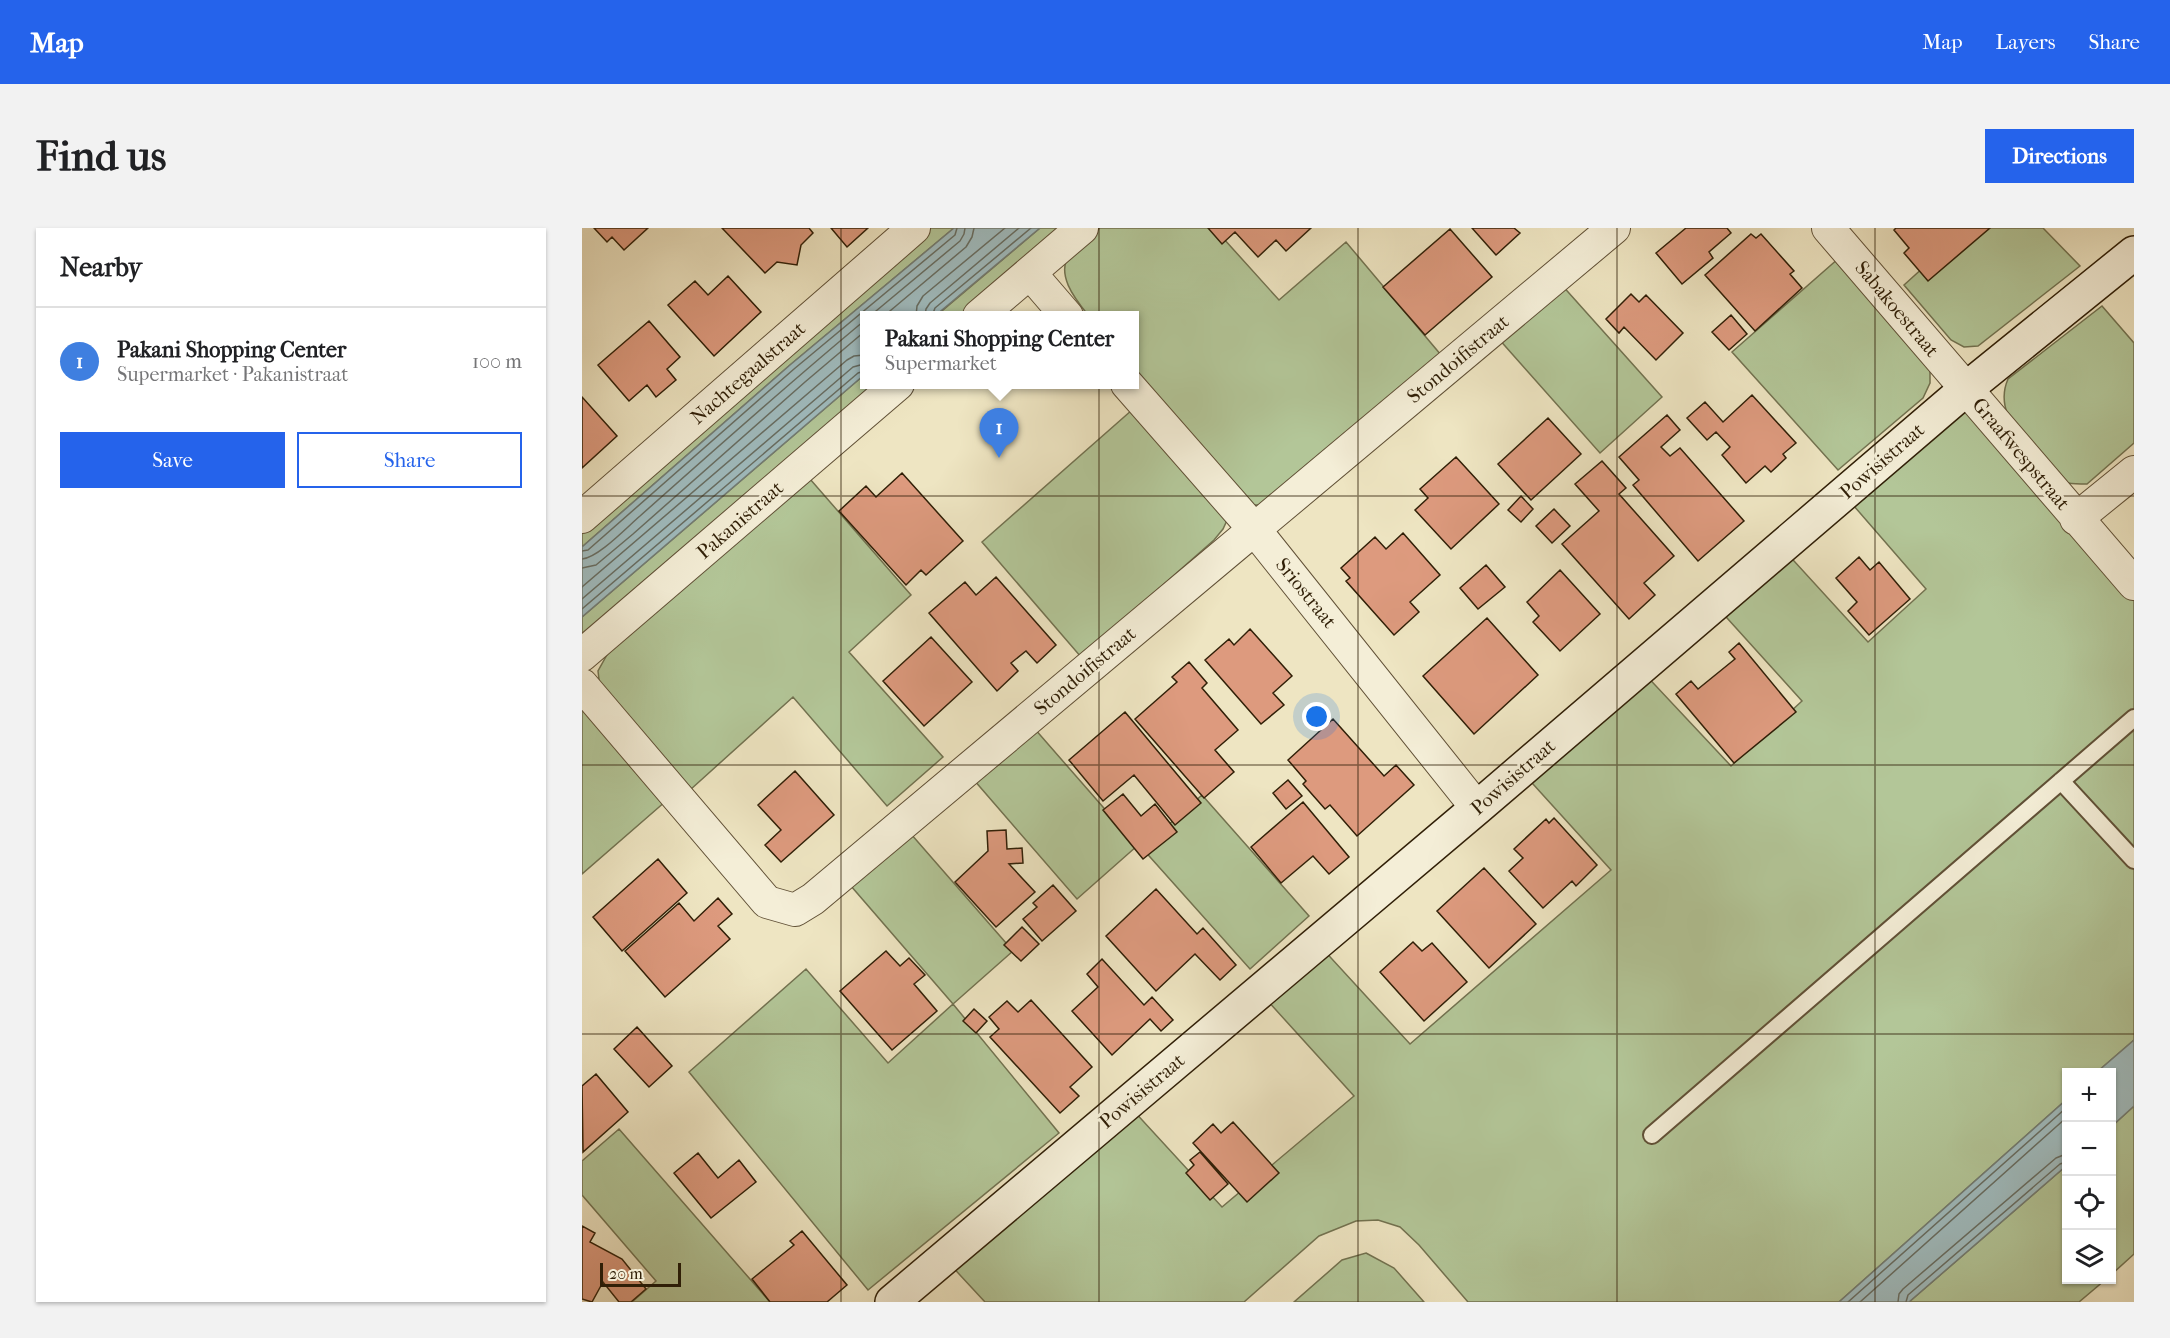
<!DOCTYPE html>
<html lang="en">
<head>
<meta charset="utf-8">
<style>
	:root { --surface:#fff; --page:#f2f2f2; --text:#202124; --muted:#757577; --line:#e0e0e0; --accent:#2563eb }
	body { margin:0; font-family:"IM FELL French Canon",serif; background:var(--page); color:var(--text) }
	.controls { position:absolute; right:18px; bottom:18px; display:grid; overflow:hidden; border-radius:0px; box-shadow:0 2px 4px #0004 }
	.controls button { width:54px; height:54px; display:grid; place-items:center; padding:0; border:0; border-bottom:2px solid var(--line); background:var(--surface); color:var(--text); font:30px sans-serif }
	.scale { position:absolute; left:18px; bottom:15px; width:81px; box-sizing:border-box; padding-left:6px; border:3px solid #301f07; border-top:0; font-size:16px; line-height:21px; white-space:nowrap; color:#301f07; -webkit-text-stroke:4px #f4eed7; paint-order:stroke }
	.you { position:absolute; left:735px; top:489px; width:21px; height:21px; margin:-15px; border:4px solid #fff; border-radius:50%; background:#1a73e8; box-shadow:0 0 0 9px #1a73e833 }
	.badge { display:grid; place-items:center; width:39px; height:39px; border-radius:50%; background:var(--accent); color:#fff; font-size:20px; font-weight:700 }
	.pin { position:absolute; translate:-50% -50px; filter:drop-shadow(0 2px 3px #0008) }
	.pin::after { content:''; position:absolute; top:32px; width:21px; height:18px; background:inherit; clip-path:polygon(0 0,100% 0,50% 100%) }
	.popup { position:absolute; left:278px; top:83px; width:279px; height:78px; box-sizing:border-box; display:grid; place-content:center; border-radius:0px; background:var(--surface); filter:drop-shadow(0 2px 4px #0005); font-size:20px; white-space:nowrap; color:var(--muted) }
	.popup b { font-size:22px; color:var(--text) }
	.popup::after { content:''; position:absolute; left:50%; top:100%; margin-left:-12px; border:12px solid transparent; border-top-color:var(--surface) }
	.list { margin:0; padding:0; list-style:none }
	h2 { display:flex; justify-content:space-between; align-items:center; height:78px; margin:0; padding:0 24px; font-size:26px }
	h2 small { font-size:20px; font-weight:400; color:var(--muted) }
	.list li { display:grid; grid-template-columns:39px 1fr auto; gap:18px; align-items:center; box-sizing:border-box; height:108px; padding:0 24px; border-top:2px solid var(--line) }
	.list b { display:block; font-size:22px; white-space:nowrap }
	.list p { margin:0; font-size:20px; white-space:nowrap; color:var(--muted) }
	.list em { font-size:20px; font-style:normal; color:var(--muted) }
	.actions { display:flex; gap:12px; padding:18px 24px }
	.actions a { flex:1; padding:14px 0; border:2px solid var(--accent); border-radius:0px; text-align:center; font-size:21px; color:var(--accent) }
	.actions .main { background:var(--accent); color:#fff }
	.icon { flex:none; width:33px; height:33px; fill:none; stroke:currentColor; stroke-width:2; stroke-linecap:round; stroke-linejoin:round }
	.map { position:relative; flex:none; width:1552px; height:1074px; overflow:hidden; border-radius:0px }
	header { display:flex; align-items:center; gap:36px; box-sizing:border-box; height:84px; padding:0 30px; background:var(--accent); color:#fff }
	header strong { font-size:28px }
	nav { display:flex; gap:33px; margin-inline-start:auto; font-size:21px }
	.intro { display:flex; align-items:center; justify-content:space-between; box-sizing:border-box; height:144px; padding:0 36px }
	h1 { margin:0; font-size:42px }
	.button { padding:15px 27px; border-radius:0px; background:var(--accent); color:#fff; font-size:21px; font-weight:700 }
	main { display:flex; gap:36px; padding:0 36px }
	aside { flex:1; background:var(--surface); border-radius:0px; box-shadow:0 2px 4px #0004 }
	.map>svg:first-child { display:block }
	.green { fill:#b3c698; stroke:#727250; stroke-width:1.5 }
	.water { fill:#a0bcbf; stroke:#737d75; stroke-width:1.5 }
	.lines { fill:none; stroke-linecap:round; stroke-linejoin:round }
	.shore { stroke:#686e63; stroke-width:1.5 }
	.building { fill:#dd9a7e; stroke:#301f07; stroke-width:1.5 }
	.lane-casing { stroke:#605036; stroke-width:20 }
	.street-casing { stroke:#605036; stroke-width:34 }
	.secondary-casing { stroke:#301f07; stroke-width:36 }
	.lane { stroke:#f4eed7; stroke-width:16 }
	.street { stroke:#f4eed7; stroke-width:32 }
	.secondary { stroke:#f4eed7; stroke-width:33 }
	.grid { fill:none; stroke:#301f07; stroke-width:1.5; stroke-opacity:0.55 }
	.labels { text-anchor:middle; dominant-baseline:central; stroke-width:6; stroke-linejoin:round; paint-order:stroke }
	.street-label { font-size:20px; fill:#301f07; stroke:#f4eed7 }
</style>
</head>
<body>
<header>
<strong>Map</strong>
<nav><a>Map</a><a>Layers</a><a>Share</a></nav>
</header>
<div class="intro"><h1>Find us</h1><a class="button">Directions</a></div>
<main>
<aside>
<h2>Nearby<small></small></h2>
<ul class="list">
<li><span class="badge" style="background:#3f7fe0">1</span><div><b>Pakani Shopping Center</b><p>Supermarket · Pakanistraat</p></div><em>100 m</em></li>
</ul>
<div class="actions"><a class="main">Save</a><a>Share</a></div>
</aside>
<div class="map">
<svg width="1552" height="1074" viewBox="0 0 1552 1074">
	<rect width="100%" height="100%" fill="#eee5c2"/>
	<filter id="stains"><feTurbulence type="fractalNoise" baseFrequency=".00333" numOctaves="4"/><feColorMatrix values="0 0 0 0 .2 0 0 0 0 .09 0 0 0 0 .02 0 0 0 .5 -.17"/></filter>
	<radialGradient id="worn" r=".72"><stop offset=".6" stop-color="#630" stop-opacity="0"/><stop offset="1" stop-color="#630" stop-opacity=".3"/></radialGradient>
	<path class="green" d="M347 0H372L208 137 0 319V302Z
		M458 0H489L386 87 354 88Z
		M518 0H632L697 72 764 14 859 127 682 277H671L552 143V88L506 87C493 71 472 45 489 24 497 15 509 8 518 0Z
		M1385 0H1461L1498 38 1396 118 1382 119 1369 112 1322 57Z
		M1257 30 1348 140V155L1341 170 1256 242 1150 124Z
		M978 55 1080 169 1018 225 916 110Z
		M1520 78 1552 115V215L1505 256C1493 256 1478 256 1469 248 1462 242 1457 232 1452 225 1435 203 1413 181 1426 151Z
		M282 147V156L304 157 0 415V389Z
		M550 182 647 288 641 301 632 312 499 429 400 314Z
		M1372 184H1388L1552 365V812L1515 844H1484V872L1257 1074H886L837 1017 818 999 796 992 774 993 737 1008 662 1074H403L365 1033 550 881 640 979 772 868 684 771 739 719 828 816 1029 642 941 545 1059 442 1149 538 1220 473 1136 380 1202 322 1286 414 1344 361 1265 270Z
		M228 251 329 367 267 424 361 529 305 578 211 469 108 562 18 460 16 443 26 425Z
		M0 475 84 573 0 646Z
		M452 500 555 618 495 671 392 552Z
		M620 567 727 688 668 741 560 620Z
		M329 606 431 723 371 776 477 905 286 1062 107 844 224 741 306 835 371 776 269 658Z
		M1552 878V1026L1530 1046V898Z
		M37 901 188 1074H50L74 1053 0 967V933Z
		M1484 938V1052H1523L1497 1074H1327Z
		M784 1025 812 1040 842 1074H712L760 1032Z"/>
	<path class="water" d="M372 0H458L354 87 282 88V147L0 389V319L208 137Z
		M1552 812V878L1530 898V844H1515Z
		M1484 872V938L1327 1074H1257Z"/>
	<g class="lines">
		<path class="shore" d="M288 88 378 13 382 6 383 0
			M302 88 384 19 390 9 392 0
			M334 88 335 78 341 68 423 0
			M343 88 344 81 348 75 437 0
			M350 88 353 80 449 0
			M0 323 6 322 212 141 373 7 375 0
			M0 331C16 330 45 299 58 288 132 222 206 156 282 93
			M0 340 14 337 51 306 223 154 282 104
			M0 359 265 132 272 128 282 127
			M0 371 271 139 282 136
			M0 381 276 145 282 143
			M1266 1074 1484 880
			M1278 1074 1484 890
			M1316 1074 1317 1066 1321 1061 1474 930 1484 926
			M1324 1074 1326 1067 1478 936 1484 934"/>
	</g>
	<path class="building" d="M12 0H66L42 22 30 9 25 14Z
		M140 0H227L231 5 219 17 215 37 195 34 183 45Z
		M249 0H286L265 19Z
		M626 0H729L704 23 694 12 676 29 653 4 640 16Z
		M890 0H932L938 5 914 27Z
		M1104 0H1145L1149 5 1127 24 1131 30 1100 56 1074 25Z
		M1314 0H1408L1346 53 1322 25 1327 20 1312 2Z
		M868 1 910 49 843 107 801 59Z
		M1169 6 1174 10 1179 6 1212 43 1208 46 1220 60 1173 103 1123 47Z
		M146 48 179 84 132 128 86 77 113 53 126 67Z
		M1049 66 1057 74 1064 67 1101 105 1074 132 1042 99 1037 105 1024 91Z
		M1149 87 1165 106 1147 122 1130 104Z
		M67 93 98 129 85 141 94 152 74 169 65 157 47 173 16 137Z
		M1170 167 1214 215 1201 226 1204 230 1189 244 1183 238 1164 255 1140 227 1148 219 1134 204 1125 212 1105 190 1123 174 1141 194Z
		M0 169 35 208 0 240Z
		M1085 187 1098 202 1079 219 1088 228 1098 220 1162 293 1116 333 1051 257 1057 252 1037 229Z
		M966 190 999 226 949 272 916 236Z
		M874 229 917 276 869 321 833 282 846 270 838 261Z
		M1020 233 1044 260 1037 266 1092 328 1062 355 1073 367 1047 391 980 316 1017 283 993 256Z
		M320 245 381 313 344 347 339 342 324 357 257 283 284 258 294 269Z
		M939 268 951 281 939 294 926 282Z
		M972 281 988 298 970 315 954 298Z
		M821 305 858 347 828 374 837 384 812 407 764 353 768 350 759 340 793 309 804 321Z
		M1277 329 1288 342 1297 334 1328 371 1287 407 1266 383 1275 374 1254 350Z
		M904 337 923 359 896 381 878 360Z
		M978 342 1018 386 978 423 951 394 957 388 945 374Z
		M414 349 474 417 455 435 444 423 429 435 436 443 415 463 347 385 383 354 394 367Z
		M905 390 956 447 892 506 841 448Z
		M668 401 710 448 691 465 702 477 679 496 623 432 647 411 652 417Z
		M349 409 390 454 342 498 301 453Z
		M1157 415 1214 484 1152 535 1094 466 1109 453 1116 461 1153 431 1147 424Z
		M607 434 625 455 620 460 656 502 633 522 652 544 622 570 553 491 595 454 590 449Z
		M543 484 619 575 593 597 552 547 521 573 487 532Z
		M751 491 802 548 814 537 832 557 775 608 748 577 743 581 721 556 724 553 706 532Z
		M213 543 252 587 199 634 183 617 199 602 176 577Z
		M706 552 720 568 704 581 691 565Z
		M541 566 559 588 573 576 595 604 561 631 521 582Z
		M721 574 767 629 747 646 731 628 699 655 669 619Z
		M972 590 1015 637 994 658 990 653 961 680 927 643 941 630 932 621 964 591 967 595Z
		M424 602 425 621 440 620 441 635 427 636 453 664 414 699 373 654 406 623 405 603Z
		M76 631 105 665 40 723 11 689Z
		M902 640 954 696 907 740 855 683Z
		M471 657 494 683 460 713 441 691 455 679 451 675Z
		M574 661 615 706 621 700 654 737 638 752 613 726 574 763 524 708Z
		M136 670 150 686 136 698 148 711 83 769 43 723 97 675 112 693Z
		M440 699 457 716 439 733 422 717Z
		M831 714 840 723 850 715 885 754 842 793 798 744Z
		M304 723 318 738 327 730 343 747 332 756 355 783 310 822 258 763Z
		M520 731 562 777 570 769 591 792 579 803 568 791 530 827 490 783 516 759 505 746Z
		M449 772 510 839 488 859 497 868 478 885 408 809 417 801 407 789 425 773 436 784Z
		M392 781 405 793 394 805 381 793Z
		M55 799 90 838 67 859 32 821Z
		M14 846 46 884 1 924 0 858Z
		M651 894 697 945 665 974 611 915 631 896 639 905Z
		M618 924 646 956 628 972 604 945 612 937 608 932Z
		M116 925 136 950 157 932 174 954 129 990 92 945Z
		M0 998 13 1005 8 1014 40 1031 64 1061 49 1074H37L21 1054 10 1074 0 1071Z
		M220 1003 265 1057 245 1074H188L170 1051 212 1017 208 1013Z"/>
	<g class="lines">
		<defs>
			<path id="lane" d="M1479 553 1552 632
				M1070 907 1552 490"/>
			<path id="street" d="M1246 0 1552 356
				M448 45 485 88
				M397 88 500 0
				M545 156 673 302 895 580
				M0 289 332 0
				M1494 291 1552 244
				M0 427 316 156
				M0 457 185 674 213 682 231 671 1032 0"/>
			<path id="secondary" d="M310 1074 895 580 1384 161 1552 25"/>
		</defs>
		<use href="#lane" class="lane-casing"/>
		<use href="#street" class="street-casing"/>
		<use href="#secondary" class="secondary-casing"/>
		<use href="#lane" class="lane"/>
		<use href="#street" class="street"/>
		<use href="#secondary" class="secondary"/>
	</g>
	<path class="grid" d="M259 0V1074M517 0V1074M776 0V1074M1035 0V1074M1293 0V1074M0 268H1552M0 537H1552M0 806H1552"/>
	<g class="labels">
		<g class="street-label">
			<text transform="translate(1315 81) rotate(50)">Sabakoestraat</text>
			<text transform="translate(876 131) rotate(-40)">Stondoifistraat</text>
			<text transform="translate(166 145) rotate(-41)">Nachtegaalstraat</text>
			<text transform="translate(1439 226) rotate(50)">Graafwespstraat</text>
			<text transform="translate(1300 233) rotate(-41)">Powisistraat</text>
			<text transform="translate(158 292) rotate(-41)">Pakanistraat</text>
			<text transform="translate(724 365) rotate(51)">Sriostraat</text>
			<text transform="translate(503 443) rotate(-40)">Stondoifistraat</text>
			<text transform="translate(931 549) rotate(-41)">Powisistraat</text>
			<text transform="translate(560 863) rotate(-40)">Powisistraat</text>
		</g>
	</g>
	<rect width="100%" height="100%" filter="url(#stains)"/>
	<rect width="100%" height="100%" fill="url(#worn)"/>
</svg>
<div class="controls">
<button>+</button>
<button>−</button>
<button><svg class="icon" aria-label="locate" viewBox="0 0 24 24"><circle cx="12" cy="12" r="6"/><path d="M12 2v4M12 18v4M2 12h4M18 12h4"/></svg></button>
<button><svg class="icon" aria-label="layers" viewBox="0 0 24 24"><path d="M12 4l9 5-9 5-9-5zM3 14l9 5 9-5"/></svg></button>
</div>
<div class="scale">20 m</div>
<div class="you"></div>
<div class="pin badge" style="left:417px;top:230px;background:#3f7fe0">1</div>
<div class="popup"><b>Pakani Shopping Center</b>Supermarket</div>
</div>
</main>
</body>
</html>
